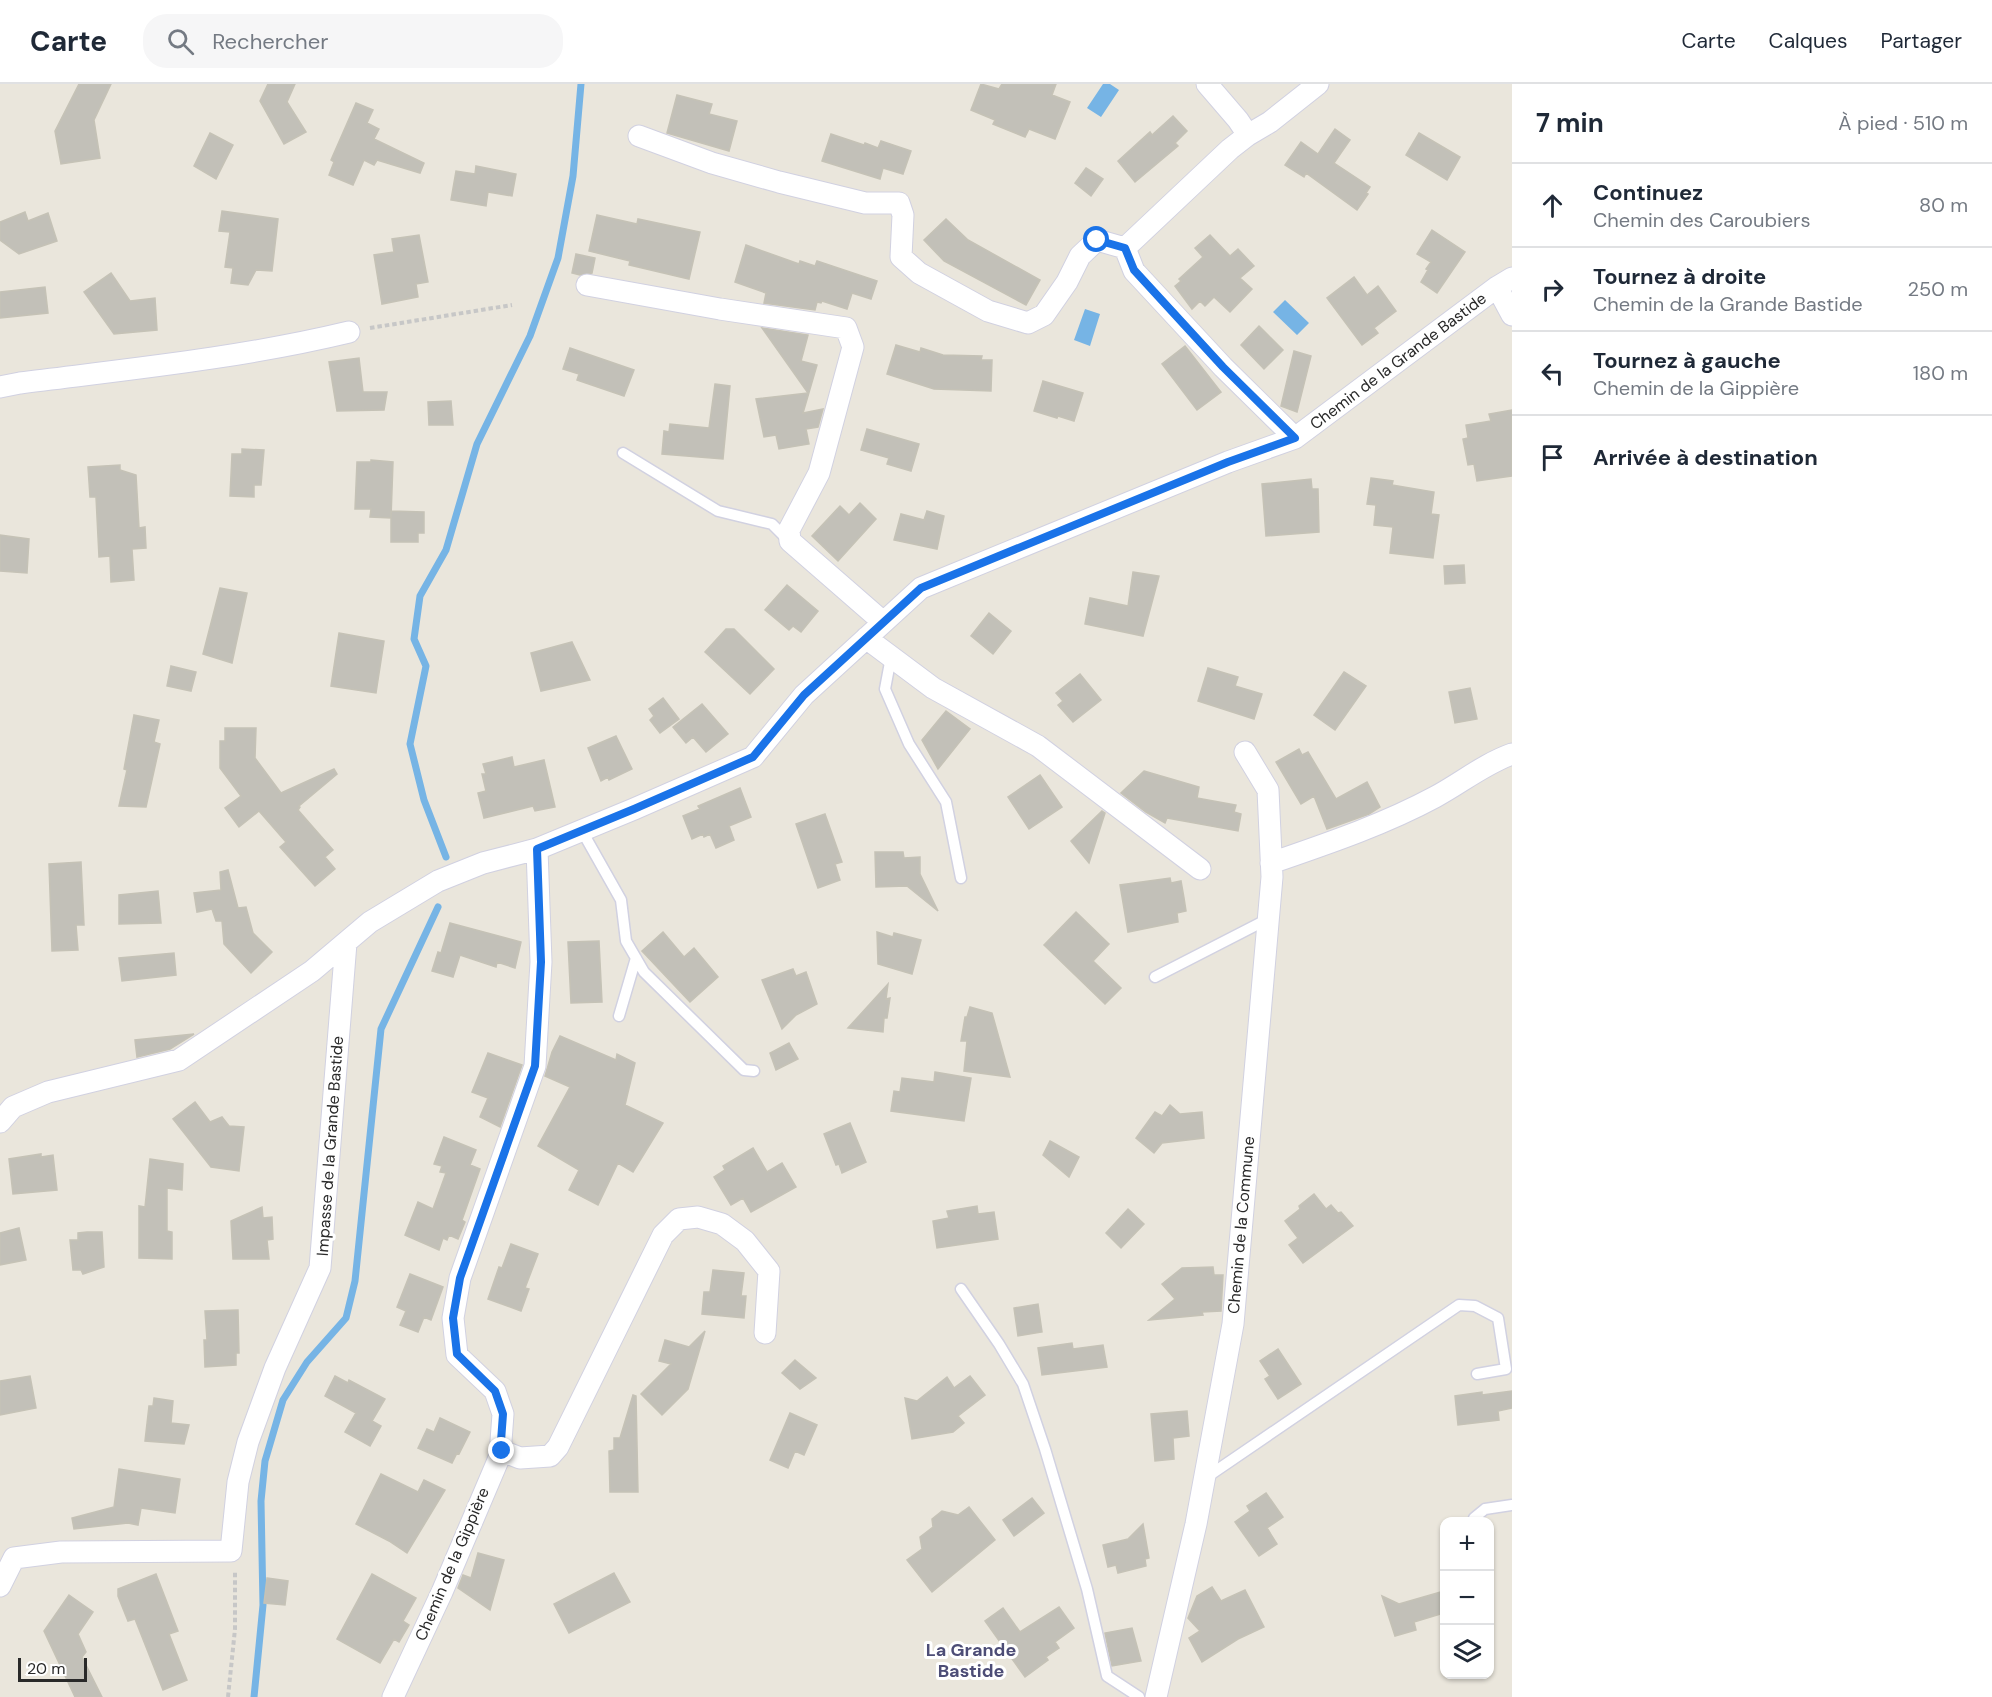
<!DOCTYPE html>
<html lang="fr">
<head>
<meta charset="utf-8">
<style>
	:root { --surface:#fff; --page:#f6f6f7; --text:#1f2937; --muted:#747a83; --line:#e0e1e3 }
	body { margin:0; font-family:"DM Sans",sans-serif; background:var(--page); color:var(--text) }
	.controls { position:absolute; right:18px; bottom:18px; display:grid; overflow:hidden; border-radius:12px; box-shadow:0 2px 4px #0004 }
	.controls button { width:54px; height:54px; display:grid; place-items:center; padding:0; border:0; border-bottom:2px solid var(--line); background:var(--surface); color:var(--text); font:30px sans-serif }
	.scale { position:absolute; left:18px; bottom:15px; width:69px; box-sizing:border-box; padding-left:6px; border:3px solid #292929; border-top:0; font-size:16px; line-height:21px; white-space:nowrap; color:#292929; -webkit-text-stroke:4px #fff; paint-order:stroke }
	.stop { position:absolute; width:18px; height:18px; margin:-14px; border:4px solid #1a73e8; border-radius:50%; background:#fff }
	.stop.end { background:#1a73e8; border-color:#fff; box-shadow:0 2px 6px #0008 }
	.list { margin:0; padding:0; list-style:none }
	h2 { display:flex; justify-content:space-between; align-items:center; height:78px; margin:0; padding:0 24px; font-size:26px }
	h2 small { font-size:20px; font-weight:400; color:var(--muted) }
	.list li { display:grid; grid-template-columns:39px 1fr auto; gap:18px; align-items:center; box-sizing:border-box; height:84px; padding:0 24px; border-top:2px solid var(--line) }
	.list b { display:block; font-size:22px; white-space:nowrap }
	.list p { margin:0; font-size:20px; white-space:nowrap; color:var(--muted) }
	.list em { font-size:20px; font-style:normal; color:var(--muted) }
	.icon { flex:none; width:33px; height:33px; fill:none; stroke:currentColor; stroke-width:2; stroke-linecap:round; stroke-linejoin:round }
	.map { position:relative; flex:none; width:1512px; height:1613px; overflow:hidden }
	header { display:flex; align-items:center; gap:36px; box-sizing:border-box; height:84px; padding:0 30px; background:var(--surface); border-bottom:2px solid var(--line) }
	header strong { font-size:28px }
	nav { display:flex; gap:33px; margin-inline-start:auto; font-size:21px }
	.search { width:420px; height:54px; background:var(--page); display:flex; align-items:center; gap:15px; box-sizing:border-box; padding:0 21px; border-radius:24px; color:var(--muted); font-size:22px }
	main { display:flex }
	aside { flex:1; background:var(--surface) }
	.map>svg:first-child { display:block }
	.water { fill:#76b4e5 }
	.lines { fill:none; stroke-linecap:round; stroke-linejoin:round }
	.stream { stroke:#76b4e5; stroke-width:7 }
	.building { fill:#c2c0b8; stroke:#c5c2b6; stroke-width:1.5 }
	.lane-casing { stroke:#d1d1e1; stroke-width:13 }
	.street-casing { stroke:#d1d1e1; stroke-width:23 }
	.path { stroke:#c7c7c7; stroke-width:4; stroke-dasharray:4.5 3; stroke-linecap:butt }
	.lane { stroke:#fff; stroke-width:10 }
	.street { stroke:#fff; stroke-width:21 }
	.route { stroke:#1a73e8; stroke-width:8 }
	.labels { text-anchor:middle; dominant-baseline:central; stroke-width:6; stroke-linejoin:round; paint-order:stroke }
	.street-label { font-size:16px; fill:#292929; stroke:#fff }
	.neighbourhood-label { font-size:18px; font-weight:bold; fill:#4d4d76; stroke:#fff }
</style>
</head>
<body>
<header>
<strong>Carte</strong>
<div class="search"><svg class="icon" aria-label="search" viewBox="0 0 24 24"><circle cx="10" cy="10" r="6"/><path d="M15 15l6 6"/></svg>Rechercher</div>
<nav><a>Carte</a><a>Calques</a><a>Partager</a></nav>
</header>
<main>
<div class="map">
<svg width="1512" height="1613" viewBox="0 0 1512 1613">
	<rect width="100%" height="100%" fill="#eae6dc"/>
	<path class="water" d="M1103 0H1110L1119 6 1101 33 1087 24Z
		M1285 216 1309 239 1297 251 1273 228Z
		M1085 225 1100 230 1090 262 1074 256Z"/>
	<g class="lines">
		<path class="stream" d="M446 773 424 716 410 660 426 582 414 555 420 512 446 466 477 360 530 252 558 174 573 92 581 0
			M254 1613 263 1521 261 1417 265 1377 283 1316 307 1278 346 1234 355 1197 381 945 438 823"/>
	</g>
	<path class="building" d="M79 0H111L94 36 100 74 61 80 55 47Z
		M268 0H295L287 18 306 48 284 60 260 17Z
		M981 0 999 5 1002 0H1056L1052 11 1070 18 1055 55 1029 45 1025 53 993 40 995 36 971 26Z
		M677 11 712 20 709 30 737 37 729 67 667 49Z
		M356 19 373 26 367 39 379 45 374 55 424 79 420 89 377 76 374 81 364 76 353 101 329 91 334 78 331 76Z
		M1173 32 1187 47 1175 59 1178 62 1135 98 1118 77 1150 48 1152 51Z
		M1335 45 1350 56 1334 79 1370 103 1366 109 1368 110 1357 126 1306 89 1304 93 1285 81 1301 58 1318 70Z
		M210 49 233 61 216 95 194 82Z
		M1419 49 1460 73 1447 96 1406 71Z
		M831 50 864 61 865 59 878 64 881 57 911 67 903 90 883 84 880 95 822 77Z
		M476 82 516 90 512 112 488 108 486 122 451 116 456 87 475 90Z
		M1086 84 1103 95 1091 112 1075 99Z
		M222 127 278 135 272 187 256 186 248 201 231 199 233 184 225 183 230 148 219 147Z
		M25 128 28 137 48 129 57 157 19 170 0 156V138Z
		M597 131 637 140 638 135 700 148 689 195 629 181 630 177 589 167Z
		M946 135 968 156 1040 196 1026 221 944 177 924 156Z
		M1432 146 1465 168 1437 209 1421 198 1428 186 1426 185 1431 178 1417 170Z
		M419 151 428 198 416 200 418 213 382 220 374 171 394 168 392 155Z
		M1210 151 1230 172 1238 165 1254 182 1240 194 1252 205 1230 228 1214 213 1205 222 1200 217 1192 225 1175 202 1181 197 1179 195 1203 173 1195 164Z
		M746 161 799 180 800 177 815 182 817 177 877 197 871 215 852 209 847 225 822 217 821 219 817 218 815 226 764 219 766 209 735 198Z
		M576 170 595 174 592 189 580 191 572 189Z
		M111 189 130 217 155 214 157 246 114 250 84 208Z
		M1354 193 1367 211 1378 202 1396 227 1374 244 1378 249 1362 261 1327 214Z
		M45 203 48 229 0 234V208Z
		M1259 242 1283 266 1264 285 1241 261Z
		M762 244 808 251 801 277 817 281 803 329 823 325 818 343 806 345 809 360 779 365 776 351 764 353 756 315 808 309Z
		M896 261 920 268 921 264 943 271 982 272 981 276H992L991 307 934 305 887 290Z
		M1185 262 1221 308 1197 326 1162 280Z
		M570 264 634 286 624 312 577 296 579 290 563 285Z
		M1294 267 1311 272 1297 328 1281 322Z
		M359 274 363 308H387L384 326 337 327 329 278Z
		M1043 297 1083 309 1074 337 1058 332 1057 334 1034 327Z
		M715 300 730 302 723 375 662 370 664 347 669 348 670 340 709 344Z
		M451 317 453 341H429L428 318Z
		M1512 326V392L1477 397 1474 380 1468 381 1463 355 1468 354 1466 341 1491 337 1489 330Z
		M867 345 919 360 911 387 887 380 889 374 861 366Z
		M242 365 264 366 261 401H254V413L230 412 232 370H242Z
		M371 376 393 378 391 434 370 433 371 425H355L357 378H371Z
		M120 381V386L136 391 139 444 145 443 146 464 132 465 134 496 111 498 110 472 99 473 96 413H90L88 383Z
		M1371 394 1393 397 1392 401 1434 408 1431 430 1439 431 1433 474 1390 469 1393 443 1374 441 1376 421 1367 420Z
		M1311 395 1312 405H1318L1319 448 1266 452 1262 400Z
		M860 419 876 435 838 477 812 452 840 422 849 431Z
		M391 427 424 428V449H418V458H391Z
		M927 427 944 432 937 465 894 456 901 430 924 436Z
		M0 451 29 455 27 489 0 487Z
		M1464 481 1465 499 1445 500 1444 482Z
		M1133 488 1159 492 1143 552 1085 540 1090 514 1128 522Z
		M787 501 818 527 801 548 793 542 789 546 765 526Z
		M220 504 247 509 232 579 203 570Z
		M989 529 1011 547 993 570 971 552Z
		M726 545H734L774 585 750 610 705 568Z
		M339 549 384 557 376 609 331 602Z
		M572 558 590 596 541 607 531 569Z
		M171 582 196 588 191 607 167 602Z
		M1208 584 1238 593 1235 602 1262 610 1254 635 1198 617Z
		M1344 588 1366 602 1335 646 1314 631Z
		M1080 590 1101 616 1073 638 1058 621 1063 617 1056 609Z
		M1470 604 1477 635 1455 639 1449 608Z
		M663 614 679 635 660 649 650 636 654 632 649 625Z
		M702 620 728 650 706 668 693 653 686 659 673 643Z
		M946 627 970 645 938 685 922 656Z
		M134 631 159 636 154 658 160 660 146 723 119 722 127 686 124 685Z
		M225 644H256L255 674 281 709 334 685 337 690 299 722 300 723 298 726 333 766 325 773 335 785 315 802 280 763 286 758 259 727 239 743 225 724 241 712 220 684V657H225Z
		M616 652 632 685 609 696 608 693 601 697 588 664Z
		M1299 665 1302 671 1308 668 1336 715 1367 698 1380 723 1369 730 1327 745 1314 712 1301 720 1276 678Z
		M512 673 514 683 544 676 555 723 535 727 533 722 484 734 478 709 486 707 482 690H486L483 680Z
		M1144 687 1199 703 1197 714 1236 721 1234 728 1241 730 1238 747 1167 734 1165 739 1146 728 1121 709Z
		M1040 691 1062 723 1029 745 1008 713Z
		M740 704 751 733 729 742 734 756 716 764 710 750 704 753 703 750 692 755 683 732 700 725 698 722Z
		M1102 727 1105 729 1089 779 1071 757Z
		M825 730 842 778 835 780 840 796 818 804 796 740Z
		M875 768H903L904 774 920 773V790L938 827 907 802 876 803Z
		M81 778 84 841H76L78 866 52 867 49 780Z
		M228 786 238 824 246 823 253 849 272 868 251 889 224 860 222 837H216L212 825 197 828 194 809 221 806 220 788Z
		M1170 794 1171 799 1181 797 1184 814 1186 827 1177 829 1178 838 1128 848 1120 801Z
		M158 807 161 839 119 840V811Z
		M1076 828 1109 860 1093 877 1121 904 1105 920 1044 861Z
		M450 839 521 858 515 884 497 878 496 883 460 871 453 893 432 887 438 868 441 869Z
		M663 848 684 873 694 864 718 893 690 918 642 867Z
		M877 848 893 853 894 849 921 856 912 890 878 880Z
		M599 857 602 918 571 919 568 858Z
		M174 869 176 891 122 897 119 874Z
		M793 885 796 892 806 888 817 920 796 931 782 945 762 896Z
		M888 900 886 915 890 914 887 934H884L883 948 848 944Z
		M970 923 992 929 1010 993 964 987 967 957H961L965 933H967Z
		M194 950 170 965 137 973 135 956Z
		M560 952 616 976 617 970 635 979 625 1021 663 1039 633 1088 618 1079 598 1121 569 1106 579 1086 538 1062 570 1003 545 992 552 968Z
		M789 959 798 975 776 986 770 969Z
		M488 969 522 981 500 1043 480 1033 488 1014 472 1008Z
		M935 988 971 994 964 1037 891 1027 894 1007 900 1008 902 994 934 998Z
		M195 1018 210 1038 222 1033 229 1042 244 1043 239 1087 211 1083 173 1035Z
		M1170 1021 1180 1030 1202 1028 1204 1054 1162 1059 1154 1069 1136 1054 1155 1028 1162 1032Z
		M850 1039 866 1078 842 1089 839 1080 836 1081 824 1050Z
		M444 1053 476 1066 470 1081 480 1085 462 1136 465 1138 458 1155 449 1151 447 1156 443 1154 439 1166 405 1151 418 1118 433 1125 446 1089 440 1088 442 1082 434 1080Z
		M1050 1057 1079 1073 1069 1093 1043 1071Z
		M753 1064 767 1088 782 1079 796 1103 751 1128 743 1114 731 1121 714 1093 725 1086 723 1082Z
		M41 1070V1073L53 1071 57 1106 13 1110 9 1075Z
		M150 1075 183 1080 182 1106 167 1104V1147L172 1148V1175L139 1174V1122L145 1123Z
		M1314 1110 1326 1125 1331 1121 1338 1129 1341 1128 1353 1142 1303 1179 1289 1161 1298 1154 1285 1137 1300 1125 1299 1122Z
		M977 1122 978 1130 994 1128 998 1155 937 1164 933 1137 949 1134 947 1127Z
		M262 1123 263 1134 272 1133 273 1155 267 1156 269 1175H233L231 1137Z
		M1128 1125 1144 1140 1121 1164 1106 1149Z
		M19 1144 26 1176 0 1181V1149Z
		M87 1148H102L104 1183 83 1190 81 1186H73L70 1156H78V1149Z
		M511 1160 538 1170 525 1204 529 1205 521 1227 488 1215 499 1183 502 1184Z
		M1213 1183 1214 1191H1223L1221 1227 1202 1228 1203 1231 1149 1236 1175 1215 1162 1200 1182 1184Z
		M713 1186 744 1189 741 1212H746L744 1234 702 1230 704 1208H710Z
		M410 1190 443 1203 431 1236 424 1233 418 1248 400 1241 406 1227 397 1223Z
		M1038 1220 1042 1248 1018 1252 1014 1224Z
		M238 1226 239 1269H236V1281L205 1283 204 1256H207L205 1227Z
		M705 1247 688 1305 662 1331 641 1310 671 1280 659 1277 665 1256 689 1263Z
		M1072 1259 1073 1265 1103 1261 1107 1283 1042 1291 1038 1264Z
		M1278 1265 1301 1300 1278 1315 1265 1295 1270 1292 1260 1277Z
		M795 1276 816 1294 800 1305 782 1289Z
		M30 1292 36 1324 0 1331V1297Z
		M335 1292 348 1299 349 1296 385 1315 372 1337 381 1342 370 1362 345 1348 356 1329 325 1312Z
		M970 1292 985 1311 958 1332 964 1339 953 1348 912 1355 905 1314 917 1317 947 1293 954 1304Z
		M1512 1307V1324L1498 1327 1499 1336 1458 1341 1455 1312 1482 1308V1311Z
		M633 1311 636 1312 638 1408H610L609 1367 614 1366V1354H620Z
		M154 1314 173 1317 171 1339 189 1341 184 1360 145 1357 149 1322H153Z
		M1187 1327 1189 1352 1173 1354 1174 1375 1155 1377 1151 1330Z
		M790 1329 817 1341 804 1371 795 1367 788 1384 770 1376Z
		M440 1334 470 1348 459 1370 457 1369 452 1379 418 1364 427 1345 434 1348Z
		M119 1385 180 1395 175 1429 141 1424 138 1441 128 1439 74 1445 72 1434 114 1423Z
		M381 1390 418 1408 424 1396 445 1406 407 1469 389 1457 356 1440Z
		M1266 1409 1283 1433 1267 1444 1277 1460 1259 1472 1235 1438 1250 1427 1247 1422Z
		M1032 1414 1044 1429 1014 1452 1003 1436Z
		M969 1423 995 1456 932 1508 907 1476 922 1465 920 1453 933 1443 932 1435 942 1427 958 1431Z
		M1143 1440 1149 1474 1145 1475 1146 1482 1118 1489 1116 1481 1108 1483 1103 1461 1128 1455Z
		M478 1469 504 1476 490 1526 458 1504 463 1491 471 1494Z
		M614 1489 630 1518 569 1549 554 1520Z
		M156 1490 178 1547 169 1550 187 1596 163 1606 135 1535 128 1537 118 1512V1505Z
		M372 1490 416 1514 403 1537 409 1541 399 1558 394 1555 380 1579 337 1555Z
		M267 1494 288 1497 285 1521 264 1519Z
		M1212 1503 1221 1517 1245 1506 1264 1543 1238 1555 1202 1578 1189 1554 1200 1547 1188 1534 1197 1512Z
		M1444 1507V1529L1414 1538 1416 1546 1395 1552 1382 1512 1399 1520Z
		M69 1511 93 1528 78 1550 86 1568 82 1573 102 1613H75L44 1547Z
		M1059 1523 1074 1544 1055 1558 1059 1564 1046 1573 1048 1576 1025 1593 985 1537 1003 1524 1020 1548Z
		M1132 1544 1141 1577 1112 1582 1105 1549Z"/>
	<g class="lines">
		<defs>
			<path id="lane" d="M623 369 718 427 772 440 787 455
				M891 573 885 605 909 660 946 718 961 794
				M582 747 621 816 626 857 644 888 744 986 754 987
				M1155 893 1268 835
				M619 932 636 874
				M961 1205 999 1260 1023 1300 1045 1365 1087 1505 1107 1592 1139 1613
				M1207 1393 1459 1221 1475 1222 1498 1234 1506 1285 1477 1290
				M1475 1438 1474 1434 1485 1425 1512 1421"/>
			<path id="street" d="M1207 0 1238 36 1248 51
				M639 52 712 79 779 98 865 119H899L903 131 901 173 919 189 988 227 1028 239 1044 231 1067 198 1080 172 1097 156 1125 164
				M587 201 720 225 846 244 853 263 819 389 789 446 790 457 883 538
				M1497 203 1512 231
				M0 303 20 299C130 285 241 274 349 248
				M1295 354 1223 283 1134 187 1125 164 1230 65 1248 51 1270 38 1318 0
				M866 554 933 604 1038 662 1200 785
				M1271 779C1326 760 1383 741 1435 713 1461 699 1484 680 1512 670
				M0 1038 13 1023 48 1008 179 976 312 887 370 838 438 797 483 779 537 765 634 725 753 673 804 611 921 504 1228 378 1295 354 1497 203 1512 194
				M502 1367 520 1374 550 1372 558 1363 663 1151 679 1135 698 1133 722 1140 745 1157 769 1187 765 1249
				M0 1502 14 1474 61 1468 231 1467 238 1398 248 1358 275 1284 320 1184 346 859
				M393 1613 442 1508 502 1367 501 1357 503 1330 495 1307 457 1271 453 1234 460 1194 535 982 541 878 537 765
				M1156 1613 1196 1440 1233 1240 1272 793 1268 706 1245 668"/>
		</defs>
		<use href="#lane" class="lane-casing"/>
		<use href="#street" class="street-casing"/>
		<path class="path" d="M370 244 512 221
			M228 1613 235 1545V1488"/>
		<use href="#lane" class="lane"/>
		<use href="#street" class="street"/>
	</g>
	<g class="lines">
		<path class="route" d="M502 1367 501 1357 503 1330 495 1307 457 1270 453 1234 460 1194 535 982 541 878 537 765 634 725 753 673 804 611 921 504 1228 378 1295 354 1223 283 1134 186 1125 164 1097 156"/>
	</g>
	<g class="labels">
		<g class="street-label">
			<text transform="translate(1398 277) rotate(-37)">Chemin de la Grande Bastide</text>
			<text transform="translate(330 1062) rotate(-86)">Impasse de la Grande Bastide</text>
			<text transform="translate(1241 1141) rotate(-85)">Chemin de la Commune</text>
			<text transform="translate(452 1480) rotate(-67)">Chemin de la Gippière</text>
		</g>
		<g class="neighbourhood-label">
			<text x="971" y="1566">La Grande<tspan x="971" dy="21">Bastide</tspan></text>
		</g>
	</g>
</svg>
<div class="controls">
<button>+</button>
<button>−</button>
<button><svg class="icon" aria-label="layers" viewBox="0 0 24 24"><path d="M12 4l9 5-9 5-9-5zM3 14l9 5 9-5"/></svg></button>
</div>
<div class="scale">20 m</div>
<div class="stop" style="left:1097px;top:156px"></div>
<div class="stop end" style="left:502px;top:1367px"></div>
</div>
<aside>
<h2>7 min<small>À pied · 510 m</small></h2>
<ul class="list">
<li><svg class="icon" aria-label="ahead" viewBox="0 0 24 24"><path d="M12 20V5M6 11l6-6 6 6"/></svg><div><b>Continuez</b><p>Chemin des Caroubiers</p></div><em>80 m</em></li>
<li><svg class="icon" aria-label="right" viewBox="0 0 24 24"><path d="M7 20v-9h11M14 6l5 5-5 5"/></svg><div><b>Tournez à droite</b><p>Chemin de la Grande Bastide</p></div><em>250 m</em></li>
<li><svg class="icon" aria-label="left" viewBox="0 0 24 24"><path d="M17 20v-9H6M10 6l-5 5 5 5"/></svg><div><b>Tournez à gauche</b><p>Chemin de la Gippière</p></div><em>180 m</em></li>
<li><svg class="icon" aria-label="arrive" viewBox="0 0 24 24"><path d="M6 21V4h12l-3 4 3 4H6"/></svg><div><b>Arrivée à destination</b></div></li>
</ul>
</aside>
</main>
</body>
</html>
